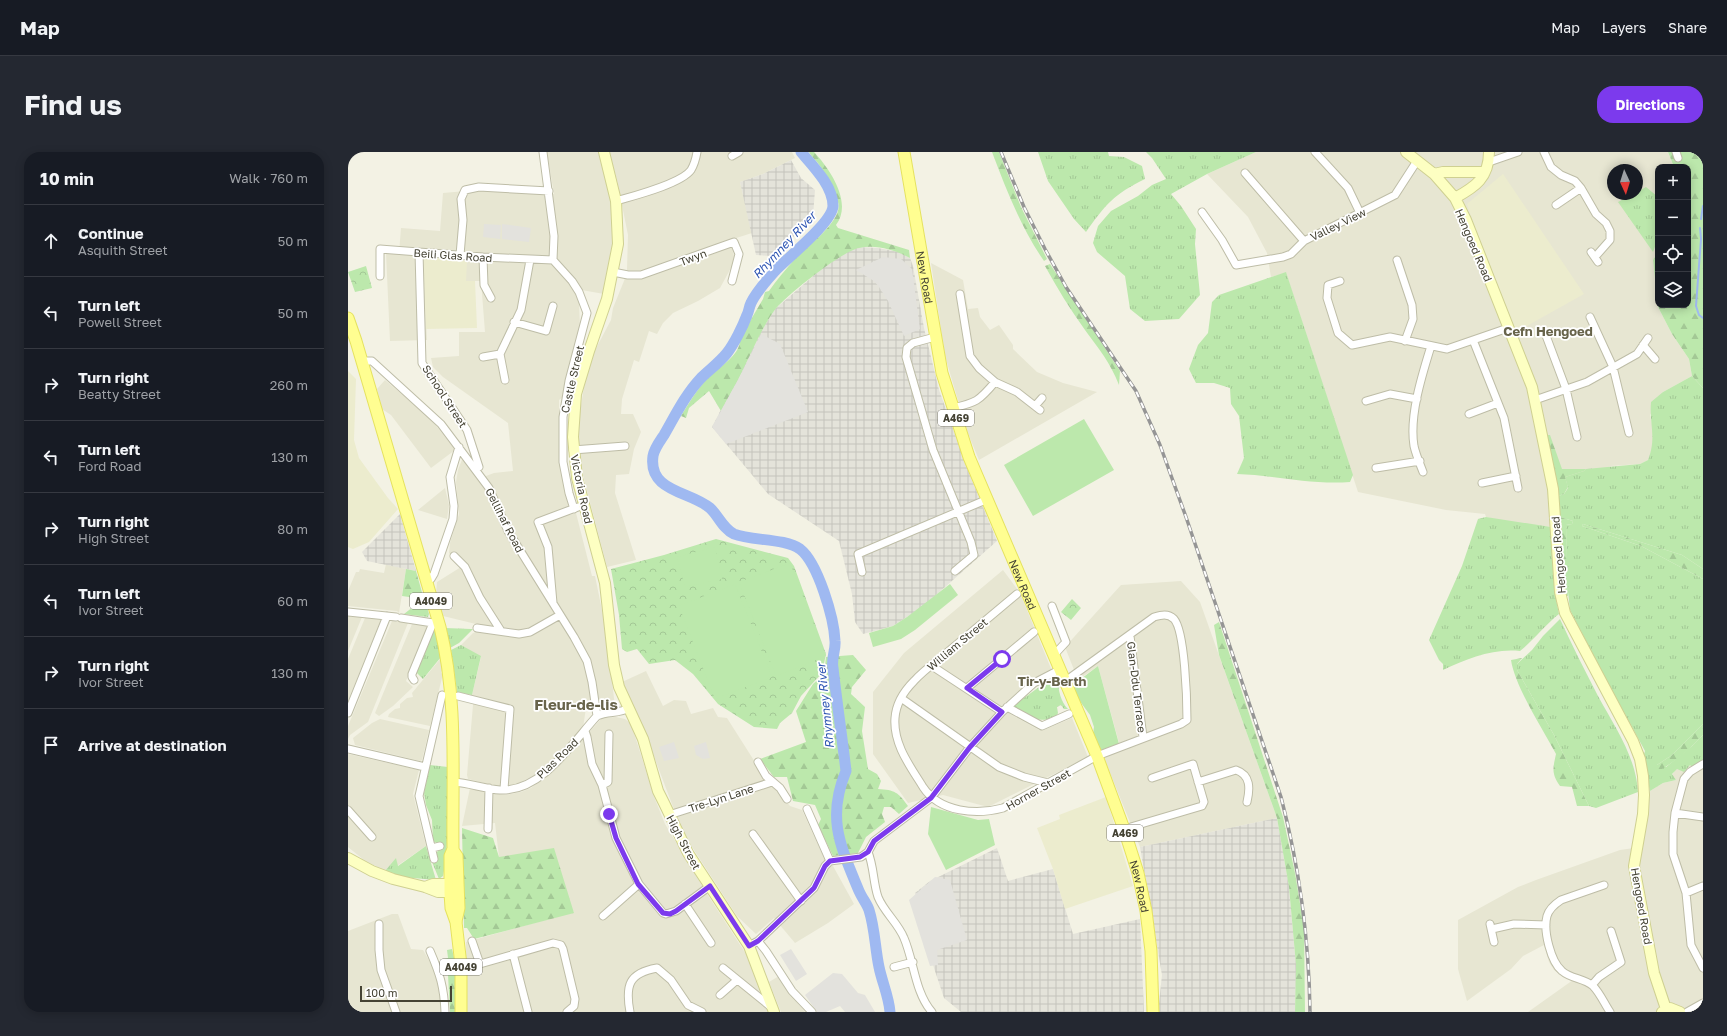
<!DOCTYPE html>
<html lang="en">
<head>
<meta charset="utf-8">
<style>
	:root { --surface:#171b24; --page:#242831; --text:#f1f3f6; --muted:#9ea1a6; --line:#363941; --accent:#7c3aed }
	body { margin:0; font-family:"Golos Text",sans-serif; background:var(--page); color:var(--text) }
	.controls { position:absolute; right:12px; top:12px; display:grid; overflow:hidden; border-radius:8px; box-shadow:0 2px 10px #0003 }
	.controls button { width:36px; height:36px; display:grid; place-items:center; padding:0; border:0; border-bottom:1px solid var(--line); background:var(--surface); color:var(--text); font:20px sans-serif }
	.compass { position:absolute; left:1259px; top:12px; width:36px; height:36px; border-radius:50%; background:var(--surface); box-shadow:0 2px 10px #0003; rotate:176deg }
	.scale { position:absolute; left:12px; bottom:10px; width:92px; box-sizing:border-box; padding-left:4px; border:2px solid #454334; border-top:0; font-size:11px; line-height:14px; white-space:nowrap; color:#454334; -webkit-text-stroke:3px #fff; paint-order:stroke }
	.stop { position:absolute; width:12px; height:12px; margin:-9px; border:3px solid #7c3aed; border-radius:50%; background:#fff }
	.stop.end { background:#7c3aed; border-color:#fff; box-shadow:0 1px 4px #0008 }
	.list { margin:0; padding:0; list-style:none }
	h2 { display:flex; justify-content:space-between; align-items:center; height:52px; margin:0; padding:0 16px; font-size:17px }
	h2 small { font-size:13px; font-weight:400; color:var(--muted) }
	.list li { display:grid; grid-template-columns:26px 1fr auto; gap:12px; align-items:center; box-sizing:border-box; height:72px; padding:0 16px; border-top:1px solid var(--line) }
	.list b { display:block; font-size:15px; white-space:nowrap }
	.list p { margin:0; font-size:13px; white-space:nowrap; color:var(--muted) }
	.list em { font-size:13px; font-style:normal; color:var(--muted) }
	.icon { flex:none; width:22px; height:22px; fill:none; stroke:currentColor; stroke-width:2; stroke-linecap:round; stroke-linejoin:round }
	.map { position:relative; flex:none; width:1355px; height:860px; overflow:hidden; border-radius:16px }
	header { display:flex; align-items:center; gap:24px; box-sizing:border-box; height:56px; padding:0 20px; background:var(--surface); border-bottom:1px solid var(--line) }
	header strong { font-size:19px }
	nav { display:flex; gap:22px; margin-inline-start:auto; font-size:14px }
	.intro { display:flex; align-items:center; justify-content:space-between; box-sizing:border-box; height:96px; padding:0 24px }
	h1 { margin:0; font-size:28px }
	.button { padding:10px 18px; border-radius:16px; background:var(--accent); color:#fff; font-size:14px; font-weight:700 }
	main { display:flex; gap:24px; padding:0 24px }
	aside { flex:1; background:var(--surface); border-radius:16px; box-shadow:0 2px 10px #0003 }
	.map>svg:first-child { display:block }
	.residential { fill:#e7e6d2; fill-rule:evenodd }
	.industrial { fill:url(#industrial-grid) }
	.education { fill:#ececce }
	.grass { fill:url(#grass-tufts) }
	.forest { fill:url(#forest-firs) }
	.park { fill:url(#park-crowns) }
	.garden { fill:#bce8ac }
	.parking { fill:#e3e2dd }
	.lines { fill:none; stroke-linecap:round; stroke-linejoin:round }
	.stream { stroke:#9fb9f1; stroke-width:2 }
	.river { stroke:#9fb9f1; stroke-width:11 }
	.street-casing { stroke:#bebda7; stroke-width:9 }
	.secondary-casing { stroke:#cfd091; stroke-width:12 }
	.primary-casing { stroke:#e5e260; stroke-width:13 }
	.street { stroke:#fff; stroke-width:7 }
	.secondary { stroke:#fdffc2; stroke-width:10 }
	.primary { stroke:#fffe91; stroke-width:11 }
	.rail-casing { stroke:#959595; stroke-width:3.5 }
	.rail { stroke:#fff; stroke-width:2; stroke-dasharray:6; stroke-linecap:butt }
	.route { stroke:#7c3aed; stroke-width:5 }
	.labels { text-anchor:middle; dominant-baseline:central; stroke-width:3.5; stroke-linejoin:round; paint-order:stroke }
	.shield { fill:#fff; stroke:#7d7b71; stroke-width:1 }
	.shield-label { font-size:10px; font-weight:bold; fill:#454334 }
	.street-label { font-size:11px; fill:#454334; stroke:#fff }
	.water-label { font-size:12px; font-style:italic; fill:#2c54b2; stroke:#fff }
	.quarter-label { font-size:13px; font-weight:bold; fill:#68644b; stroke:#fff }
	.district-label { font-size:15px; font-weight:bold; fill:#68644b; stroke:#fff }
</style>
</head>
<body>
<header>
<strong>Map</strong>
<nav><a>Map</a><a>Layers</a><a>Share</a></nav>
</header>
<div class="intro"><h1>Find us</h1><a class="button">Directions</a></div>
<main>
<aside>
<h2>10 min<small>Walk · 760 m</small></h2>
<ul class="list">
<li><svg class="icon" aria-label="ahead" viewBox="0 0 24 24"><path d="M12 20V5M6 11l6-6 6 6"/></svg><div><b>Continue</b><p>Asquith Street</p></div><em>50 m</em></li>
<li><svg class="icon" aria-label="left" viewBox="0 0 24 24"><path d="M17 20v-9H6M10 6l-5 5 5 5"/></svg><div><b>Turn left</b><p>Powell Street</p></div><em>50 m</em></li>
<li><svg class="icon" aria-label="right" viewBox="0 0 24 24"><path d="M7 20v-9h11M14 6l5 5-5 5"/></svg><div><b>Turn right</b><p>Beatty Street</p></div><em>260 m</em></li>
<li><svg class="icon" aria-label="left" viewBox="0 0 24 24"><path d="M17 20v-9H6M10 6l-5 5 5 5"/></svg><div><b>Turn left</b><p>Ford Road</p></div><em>130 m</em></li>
<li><svg class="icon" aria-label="right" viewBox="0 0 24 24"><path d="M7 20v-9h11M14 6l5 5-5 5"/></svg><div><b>Turn right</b><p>High Street</p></div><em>80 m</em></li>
<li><svg class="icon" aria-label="left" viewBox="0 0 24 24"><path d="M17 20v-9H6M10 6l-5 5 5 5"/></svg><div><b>Turn left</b><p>Ivor Street</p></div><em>60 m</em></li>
<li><svg class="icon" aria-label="right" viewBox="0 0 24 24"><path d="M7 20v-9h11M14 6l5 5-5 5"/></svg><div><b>Turn right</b><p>Ivor Street</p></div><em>130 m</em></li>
<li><svg class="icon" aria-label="arrive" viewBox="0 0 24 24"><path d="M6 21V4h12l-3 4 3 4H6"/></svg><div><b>Arrive at destination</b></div></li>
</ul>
</aside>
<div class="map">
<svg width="1355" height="860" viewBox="0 0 1355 860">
	<defs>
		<pattern id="industrial-grid" width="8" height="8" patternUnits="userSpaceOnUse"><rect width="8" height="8" fill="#e4e3da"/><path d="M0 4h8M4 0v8" fill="none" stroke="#c5c4bc"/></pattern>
		<pattern id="grass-tufts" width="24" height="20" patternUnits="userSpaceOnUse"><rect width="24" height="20" fill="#bce8ac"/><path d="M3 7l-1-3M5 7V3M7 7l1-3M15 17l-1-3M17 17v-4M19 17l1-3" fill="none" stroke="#a3c895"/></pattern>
		<pattern id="forest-firs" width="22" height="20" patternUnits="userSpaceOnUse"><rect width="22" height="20" fill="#bce8ac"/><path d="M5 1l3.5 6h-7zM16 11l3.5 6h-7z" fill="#a3c895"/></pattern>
		<pattern id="park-crowns" width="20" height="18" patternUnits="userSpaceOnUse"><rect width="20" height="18" fill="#bce8ac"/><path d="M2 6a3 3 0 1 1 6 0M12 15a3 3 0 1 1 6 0" fill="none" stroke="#a3c895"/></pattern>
	</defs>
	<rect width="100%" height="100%" fill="#f3f2e4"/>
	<path class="residential" d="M199 0H250L261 39 264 62 265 83 264 100 256 142 228 137 231 150 232 175 230 190 215 245 211 248V287L212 310 222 363 228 361 244 424H247L258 478 267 555 238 556 235 576 204 610 189 622 165 634H148L120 627 119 623 125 553 124 543 133 505 113 493 125 481 130 479 132 473 95 464 88 441 89 430 113 415 101 401 102 391 111 362 108 330 110 318 115 305 130 327 146 321 165 319 160 271 95 225 85 215 83 206 111 204V180H137L133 129H118L75 104 79 188 42 189 38 101H51L53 76 92 79 95 41 141 37 206 42Z
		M261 0H444L447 6 415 22 392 30 404 81 382 88 386 104 384 114 372 136 350 149 325 161 315 171 309 182 301 179 291 210 286 208 274 247 273 262H285L293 280 286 297 281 322 268 323 267 341 288 408 259 415 232 312 230 288 231 266 236 235 245 202 263 168 265 156 276 129 279 117 280 83 269 28Z
		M908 0H1320L1326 15H1310V100L1305 108 1310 155 1324 182 1341 207 1344 224 1315 240 1302 263 1306 282 1304 297 1300 308 1292 312 1263 314 1200 341 1203 375 1160 370 1138 365 1137 362 1098 358 1010 340 938 121 923 125 919 101 900 65 859 22ZM1265 18H1289V42H1265Z
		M583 111 615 128 620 157 630 156 632 165 642 178 651 173 665 193V197L689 220 715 231 749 240 631 308 619 279 597 204Z
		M37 228 83 267 107 298 83 316 43 263 34 257 29 237Z
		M97 336 101 353 99 367 70 358Z
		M38 412 58 417 51 461 49 459 0 454V439L8 420H11L12 417 36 421Z
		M655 418 672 441 704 519 688 526 654 554 662 562 691 578H696L724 566 740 605 640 655 595 643 560 651 525 602V540L556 501Z
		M833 429 852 450 929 666 792 695 756 606 773 598 750 514 730 528 717 495 773 433Z
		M0 464 14 465 0 499Z
		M17 466 35 468 0 550V507Z
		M44 469 60 471 20 570 2 583 0 587V574Z
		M64 472 80 474V475L58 529 65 535 45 554 31 564 27 561Z
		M93 506 95 515 93 521 95 522 82 574 40 565 41 562 47 557 52 556V552L59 546 65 545 64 541Z
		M298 519 315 554 326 548 338 549 343 562 365 556 370 565 379 566 419 629 426 634 442 654 454 658 476 706 485 714 506 752 480 771 447 791 426 766 408 782 389 764 342 692 330 668 296 578 274 530Z
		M268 565 277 567 282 571 285 578 307 647 317 672 361 745 398 802 423 860H118V790L226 760 151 705 147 671 114 674 122 636 139 640 158 643 173 640 183 636 212 612 254 566Z
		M32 567 81 578 74 608 72 609 7 593 5 586 24 571Z
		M0 602 71 618 65 642 78 694 49 714 48 707 37 719 16 708 0 695Z
		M1355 608V860H1180L1225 828 1214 824 1206 818 1201 810 1196 793 1175 804 1163 817 1119 849 1110 817V768L1170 735 1188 728 1272 698 1293 695 1299 668 1302 639 1315 631 1328 628 1324 623 1329 616 1343 613 1345 615Z
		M44 762H50L63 797 75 798 86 817 92 837 94 860H0V779Z
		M431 824 450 852 457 860H433L421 830Z"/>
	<path class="industrial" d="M443 8 453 26 467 38 465 64 435 96 424 104 408 103 392 30 415 22Z
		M511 95 530 96 551 100 562 106 565 114 576 176 591 238 620 318 649 389 579 451 559 465 545 474 515 482 507 470 504 442 491 389 420 342 364 275 415 176 427 157 471 119 498 100Z
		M52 362 68 419 19 409 14 400Z
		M929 666 941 735 948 813 947 860H810L814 823 792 695Z
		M649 696 660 729 705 717 725 782 792 767 796 860H613L596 846 586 816 567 741 582 729Z"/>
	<path class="education" d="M1155 22 1236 142 1168 180 1141 118 1119 52Z
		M75 104 119 109 118 129H127L129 176 78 177Z
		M0 219 8 227 6 288 11 306 40 346 50 357 21 390 5 397 0 395Z
		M758 645 785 734 717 757 705 717 689 676 712 667 711 663Z"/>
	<path class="grass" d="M690 0H760L761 4 776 5 794 14 797 27C766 42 757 53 738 80L726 67 700 29Z
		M798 0H908L859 22 823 42 833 54 848 77 847 92 852 143 831 167 797 169 782 157 777 124 749 100 745 91 750 74 763 59 790 44 804 33 818 27 804 6Z
		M1298 35 1310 45V87L1305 100 1270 50 1285 42H1289V40Z
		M938 120 1005 323 1002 330C963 333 927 323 889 322L896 306 891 264 883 252 882 236 866 231H848L841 217 850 193 860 181 864 150 871 143Z
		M1344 224 1355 236V417L1334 403 1235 372 1234 374 1293 394 1355 427V572L1324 603 1309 613 1318 615 1344 594 1355 583V608L1344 615 1342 613 1336 620 1329 617 1324 622 1328 628 1315 631 1302 639 1295 605 1297 599 1253 518 1222 458 1219 431 1218 373 1224 372 1225 369 1212 365 1210 344 1216 342 1220 336 1217 325 1236 319 1238 317 1292 312 1300 308C1309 285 1301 273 1303 250L1315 240Z
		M1138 365 1203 375 1208 447 1211 462C1197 473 1186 488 1172 499 1145 496 1119 507 1095 518V512L1091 508 1081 488 1114 414 1130 367Z
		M75 447 77 448 81 462 80 465 56 462Z
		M1212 467C1224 493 1237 519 1250 544 1267 575 1288 605 1290 640L1248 656 1241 654 1206 583 1169 518V512L1184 498 1195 484Z
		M97 476 123 477H125L111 491 102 496Z
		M87 479 93 505 75 527 68 520 85 480Z
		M113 493 133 504 124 543 109 540 103 498Z
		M710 528C710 538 713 550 720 557H716L713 553 709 555 710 561 708 565C687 572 683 565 665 554L698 530Z
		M82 613 100 615 101 647 98 709 95 724 91 727 84 710 90 708 88 702 91 697 90 692 85 689 84 668 78 653 76 641Z
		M78 694 88 728 53 725 37 719 48 706 50 714Z"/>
	<path class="forest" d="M461 0H466C482 17 505 51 488 73L490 76 561 98 562 106C547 98 528 92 511 96 494 99 436 145 426 159 412 179 403 202 392 224 386 236 379 247 373 259L361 239 341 256 338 266 333 264C341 251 349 237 360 226 371 214 393 204 392 186L415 147 417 140 421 139C428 129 437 118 446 108 457 95 496 69 490 50 487 38 479 25 472 14 469 9 464 6 461 0Z
		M644 0H651L673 55 699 107 696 109C673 76 658 37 644 0Z
		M1320 0H1355V236L1344 224 1341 207 1324 182 1310 155 1305 108 1310 100V153H1340V15H1326Z
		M702 112 772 219 771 233C762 210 751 197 737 178 722 157 709 136 697 114Z
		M1199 283H1202L1214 317H1238L1236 319 1217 325 1220 335 1216 342 1210 344Z
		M1212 365 1225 369 1224 372 1218 373 1220 444 1216 443Z
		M1235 372 1334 403 1355 417V427L1293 394 1234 374Z
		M58 417 68 419 75 444 69 449 61 445 54 444Z
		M871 470 935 665 947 721 956 776 957 860H947L948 813 941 735 929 666 871 503 866 473Z
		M505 503 518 518 504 535 503 542 517 555 514 579 520 617 529 622 533 629 530 637C547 638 550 640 560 654L551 662 543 655H536L534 662 537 670 518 685 510 701 485 704 470 673 473 667 467 653 445 649 439 625H426L412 607 458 590 448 559 465 532 476 522 478 505Z
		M1174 506 1169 512V518L1206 583 1241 654H1229L1224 635 1212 634C1203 621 1205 616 1208 602 1195 577 1167 535 1163 508Z
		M1355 572V583C1341 598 1325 612 1306 621L1309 613 1324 603Z
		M114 676 145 686 151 705 206 696 226 761 126 787 119 776H116Z
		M104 797 108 814 109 860H102L100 823 94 814 96 807 100 806 99 798Z"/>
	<path class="park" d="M18 114 24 136 7 140 0 120Z
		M368 387 440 406 446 414 478 502 474 521 453 544 444 561 432 571 429 577 406 575 370 552 345 522 327 508 301 512 289 497 279 500 274 497 271 463 263 417 316 403Z
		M724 447 733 456 723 468 713 460Z"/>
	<path class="garden" d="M736 267 766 318 685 364 656 313Z
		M367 395 374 427 337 435 329 405Z
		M442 411 478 504 428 524 391 430Z
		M387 432 424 525 367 547 331 454Z
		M602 432 610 443 567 478 553 487 525 495 521 481 545 474 559 465Z
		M750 514 771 592 753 598 745 582 746 575 742 563 731 548 725 533Z
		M583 655 630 668 641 667 647 693 598 718 580 682Z"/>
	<path class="parking" d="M136 72 153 73 152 87 135 85Z
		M154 72 183 76 181 90 154 87Z
		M535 105 553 107 564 117 572 177 556 184 540 149 531 135 526 129 508 118Z
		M413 182 432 192 460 260 378 292 364 275 391 226Z
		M326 590 331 606 316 609 311 595Z
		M358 590 362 606 355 607 348 603 346 594Z
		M587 725 602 728 619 788 589 798 590 813 582 814 561 748Z
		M443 797 459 822 448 829 432 803Z
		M485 821 494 822 510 841 517 843 527 860H497L492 854 478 860H469L457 843Z"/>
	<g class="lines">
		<path class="stream" d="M1353 67 1355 54
			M1352 76 1353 87 1348 154 1351 163 1355 166"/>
		<path class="river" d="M453 0C465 14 485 34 485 54 484 71 439 106 427 119 419 128 408 140 403 151 401 155 401 159 399 163 395 174 386 192 379 201 371 211 361 218 353 226 337 243 327 264 316 283 312 289 306 297 305 304 300 340 342 339 362 356 370 363 375 377 386 382 403 389 437 386 452 397 470 411 486 466 487 489 488 498 483 506 485 516 489 551 494 585 498 619 478 667 493 695 511 739 514 746 519 752 521 758 527 777 527 796 531 815 534 830 541 845 542 860"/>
		<defs>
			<path id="street" d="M195 0 206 84 205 108
				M967 0 1000 36 1012 61
				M1196 0 1203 15 1213 23 1227 29 1233 36 1248 62 1258 71 1262 79V88L1247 105
				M1328 0 1330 6
				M384 4 391 0
				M1141 10 1170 0
				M897 21 956 89 1047 43 1069 9
				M268 49C285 44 333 32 343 18 346 13 348 6 349 0
				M1208 53 1233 36
				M854 60 874 88 888 113 935 105 943 102 956 89
				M71 100 74 211 119 278 131 315
				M1243 100 1250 110
				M112 103 115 68 113 47 117 38 131 35 201 39
				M135 105 136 133 143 146
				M205 108 224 129 231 140 239 161 221 229 215 265V310L221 341 226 357
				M1049 108 1064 153 1065 167 1057 189
				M265 120 280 123H293L386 90 391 102 384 129
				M32 124V97L135 105 205 108
				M992 129 980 133 979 146 990 181 1004 193 1042 185 1099 197 1160 176
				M612 142 622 204 631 216 647 230 669 240 692 258
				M1242 165 1265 215 1281 281
				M166 170 198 179 205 154
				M1197 181 1218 237 1229 285
				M587 185 565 191 559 196 558 205 585 298 623 390 626 403 607 419
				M1125 188 1156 266 1170 336
				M1295 193 1307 207
				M135 205 152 202
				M14 209H24L93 272 141 336 160 379 226 485 239 509 244 530 249 564
				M157 228 152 202 173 158 182 108
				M1187 248 1239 230 1289 202 1300 186
				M1018 249 1042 242 1069 247
				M687 254 694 246
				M604 256C628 251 631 249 647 230
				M1121 262 1150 251
				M225 298 277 294
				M1028 316 1072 309
				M1075 320C1072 312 1068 303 1066 294 1061 264 1074 223 1083 194
				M1134 331 1168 324
				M106 404 117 415 132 446 153 479
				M514 420 510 402 640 347
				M78 428 83 427 86 422 105 367 106 354 102 325 111 295
				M669 442C646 461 624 480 601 499 589 509 576 518 566 529 556 539 548 552 547 566 545 592 562 614 575 635 592 661 629 663 655 656L749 604 833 572 839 568C839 549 837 479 826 467 820 461 813 463 806 465L716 530
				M205 451 200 395 190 370 230 355
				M704 454 718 490 705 504
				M0 460 48 465
				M53 466 85 471 88 470
				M129 476 171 482 182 480 212 463
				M782 484 795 585
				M584 514 654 560
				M66 528 64 525V522L85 471
				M619 536 686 480
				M110 544 162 557 156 637
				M553 546 651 615 676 625 700 631
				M659 555 694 574 721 562
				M0 561 39 464
				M237 579 239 585 244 612 254 633 268 686 291 732 315 761 318 762 328 759 362 734
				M0 597 77 615
				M410 610 418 624 432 636 439 647
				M1355 612 1342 620 1336 627 1327 661 1325 680V702L1338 741 1343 793 1355 816
				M106 630C121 631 137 637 152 638 194 640 224 591 249 564 260 559 271 562 281 556
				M850 630 888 618C903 623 902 637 899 650
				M254 633 260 630 261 582
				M459 657 482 709
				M0 658 24 685
				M1327 661 1355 665
				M321 663 424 630
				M140 677 141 636
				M776 677 854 654 856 650 845 612 804 626
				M405 682 453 749
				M84 696 92 694
				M520 700C526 715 525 730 530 745 536 760 550 771 556 786 566 809 567 841 584 860
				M86 707 71 644 94 543
				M482 709 513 705 520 700 526 689 583 646 622 595 654 560 686 531 711 518
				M1256 733 1213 748C1207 752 1201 757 1199 764 1195 779 1203 810 1214 819 1223 827 1236 826 1245 834 1252 841 1256 851 1262 860
				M1338 741 1355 734
				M337 752 363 791
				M255 764 291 732
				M31 772V798L33 818 48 860
				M1142 772 1146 790
				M1144 777 1166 772 1198 773
				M124 789 132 812 205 791 213 793 215 797 227 847 226 854 219 860
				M410 789 418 799 444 839 464 860
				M401 794 410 789 466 736 477 714 482 709
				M82 799C92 822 96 835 97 860
				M165 802 180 860
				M546 815 565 810
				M375 816 423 855
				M1244 833 1251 825 1273 810 1263 779
				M372 843 389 828
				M282 860C277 833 281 821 309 816L323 828 340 853 354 860
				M1339 860 1355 851"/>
			<path id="secondary" d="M256 0 268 49 270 92 259 147 241 199 228 242 225 285 229 326 257 431 266 513 271 535 295 587 310 639 316 651 340 701 401 794 426 860
				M1058 0 1086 22 1095 20H1137
				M1086 22 1107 46 1118 68 1184 235 1205 337 1212 440 1217 461 1285 589 1292 607 1295 624 1296 643 1295 662 1286 714 1306 821 1318 857
				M1107 46C1127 35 1141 26 1141 0
				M0 706 24 719 45 727 77 735 90 740H110
				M77 735 85 732H109
				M1314 860 1322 856 1332 860"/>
			<g id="primary">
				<path id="s1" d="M556 0 594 221 621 305 749 604 776 677 790 721 798 759 803 799 805 860"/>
				<path d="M0 166 8 189 92 475C110 548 104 623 105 697L102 704V741L103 756 108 770 113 813V860"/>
				<path d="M107 701 109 704 111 756 108 769"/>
			</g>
		</defs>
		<use href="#street" class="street-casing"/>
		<use href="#secondary" class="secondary-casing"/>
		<use href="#primary" class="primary-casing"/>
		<use href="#street" class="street"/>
		<use href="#secondary" class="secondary"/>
		<use href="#primary" class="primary"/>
		<defs>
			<path id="rail" d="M653 0 676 55 697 97 718 135 788 239 812 293 838 365 933 645C952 718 961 785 962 860"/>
		</defs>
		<use href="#rail" class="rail-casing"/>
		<use href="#rail" class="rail"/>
	</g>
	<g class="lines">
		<path class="route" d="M261 662 268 686 290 732 315 761 322 762 328 759 362 734 401 794 410 789 466 736 477 714 482 709 512 705 520 700 526 689 583 646 622 595 654 560 619 536 654 507"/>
	</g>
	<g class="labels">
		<g class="shield">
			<rect x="590" y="258" width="36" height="16" rx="3"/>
			<rect x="62" y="441" width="42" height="16" rx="3"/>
			<rect x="759" y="673" width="36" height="16" rx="3"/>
			<rect x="92" y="807" width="42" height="16" rx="3"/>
		</g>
		<g class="shield-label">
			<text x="608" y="266">A469</text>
			<text x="83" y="449">A4049</text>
			<text x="777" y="681">A469</text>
			<text x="113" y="815">A4049</text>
		</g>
		<g class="street-label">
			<text transform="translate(990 72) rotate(-26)">Valley View</text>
			<text transform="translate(1126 93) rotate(67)">Hengoed Road</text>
			<text transform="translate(105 103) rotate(4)">Beili Glas Road</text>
			<text transform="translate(345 105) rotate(-21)">Twyn</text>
			<text stroke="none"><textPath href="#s1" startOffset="127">New Road</textPath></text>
			<text transform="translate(224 227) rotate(-77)">Castle Street</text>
			<text transform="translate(97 244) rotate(57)">School Street</text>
			<text transform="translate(234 337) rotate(78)">Victoria Road</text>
			<text transform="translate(157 368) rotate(63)">Gellihaf Road</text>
			<text transform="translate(1210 403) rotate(-95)">Hengoed Road</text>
			<text stroke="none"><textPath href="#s1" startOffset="451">New Road</textPath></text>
			<text transform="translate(609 492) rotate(-40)">William Street</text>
			<text transform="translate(789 535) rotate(83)">Glan-Ddu Terrace</text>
			<text transform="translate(209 606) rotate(-44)">Plas Road</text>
			<text transform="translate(690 637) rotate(-29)">Horner Street</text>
			<text transform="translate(373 646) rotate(-18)">Tre-Lyn Lane</text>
			<text transform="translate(336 690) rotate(62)">High Street</text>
			<text stroke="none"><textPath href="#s1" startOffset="775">New Road</textPath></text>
			<text transform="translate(1294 754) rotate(80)">Hengoed Road</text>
		</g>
		<g class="water-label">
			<text transform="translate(436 93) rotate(-47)">Rhymney River</text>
			<text transform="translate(477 554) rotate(-96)">Rhymney River</text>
		</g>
		<g class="quarter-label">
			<text x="1200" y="179">Cefn Hengoed</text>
			<text x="704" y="529">Tir-y-Berth</text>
		</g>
		<g class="district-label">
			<text x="228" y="552">Fleur-de-lis</text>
		</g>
	</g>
</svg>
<div class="controls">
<button>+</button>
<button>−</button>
<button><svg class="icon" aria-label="locate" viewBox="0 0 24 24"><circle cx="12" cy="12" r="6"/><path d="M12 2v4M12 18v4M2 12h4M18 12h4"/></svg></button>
<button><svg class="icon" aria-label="layers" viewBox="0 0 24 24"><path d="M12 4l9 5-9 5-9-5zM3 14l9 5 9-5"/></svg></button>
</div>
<svg class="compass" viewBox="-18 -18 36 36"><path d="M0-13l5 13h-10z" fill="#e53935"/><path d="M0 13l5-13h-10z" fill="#9ea1a6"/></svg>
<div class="scale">100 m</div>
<div class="stop" style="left:654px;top:507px"></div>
<div class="stop end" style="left:261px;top:662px"></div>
</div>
</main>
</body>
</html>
